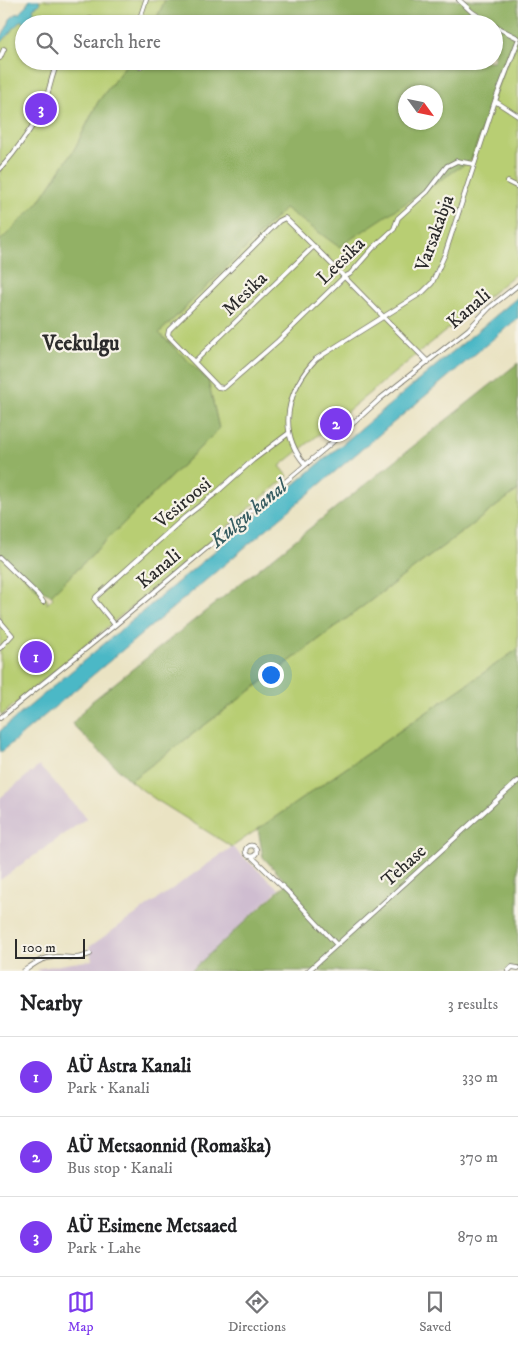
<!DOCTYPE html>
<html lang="en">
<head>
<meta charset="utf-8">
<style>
	:root { --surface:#fff; --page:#f6f6f6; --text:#202124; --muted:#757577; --line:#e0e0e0; --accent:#7c3aed }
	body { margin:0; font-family:"IM FELL DW Pica",serif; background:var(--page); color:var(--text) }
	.compass { position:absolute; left:398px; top:85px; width:45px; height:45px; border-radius:50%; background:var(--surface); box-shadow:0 1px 4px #0004; rotate:123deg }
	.scale { position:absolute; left:15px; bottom:12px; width:70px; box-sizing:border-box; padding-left:5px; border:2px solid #2b2b2b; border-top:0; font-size:14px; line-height:18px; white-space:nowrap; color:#2b2b2b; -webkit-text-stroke:4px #f7f3e8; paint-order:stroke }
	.you { position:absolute; left:270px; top:674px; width:18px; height:18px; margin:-12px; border:4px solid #fff; border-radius:50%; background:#1a73e8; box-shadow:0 0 0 8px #1a73e833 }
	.badge { display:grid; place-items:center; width:32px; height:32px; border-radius:50%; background:var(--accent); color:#fff; font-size:16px; font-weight:700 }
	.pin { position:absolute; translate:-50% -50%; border:2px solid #fff; box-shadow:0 1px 5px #0006 }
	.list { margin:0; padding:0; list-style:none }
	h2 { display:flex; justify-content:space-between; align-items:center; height:65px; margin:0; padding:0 20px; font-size:21px }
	h2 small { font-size:16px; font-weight:400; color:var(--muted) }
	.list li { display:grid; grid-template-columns:32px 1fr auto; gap:15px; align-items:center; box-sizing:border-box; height:80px; padding:0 20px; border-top:1px solid var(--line) }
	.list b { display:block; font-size:19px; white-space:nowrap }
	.list p { margin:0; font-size:16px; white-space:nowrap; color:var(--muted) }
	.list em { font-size:16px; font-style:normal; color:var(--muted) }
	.icon { flex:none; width:28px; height:28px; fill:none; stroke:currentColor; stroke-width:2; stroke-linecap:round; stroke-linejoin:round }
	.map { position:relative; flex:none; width:518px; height:971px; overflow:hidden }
	.search { position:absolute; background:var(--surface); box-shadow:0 1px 4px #0004; left:15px; right:15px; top:15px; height:55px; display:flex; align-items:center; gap:12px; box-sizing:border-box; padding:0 18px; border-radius:28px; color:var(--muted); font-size:19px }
	.sheet { height:305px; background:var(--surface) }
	nav { display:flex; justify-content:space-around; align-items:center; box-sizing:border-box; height:70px; border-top:1px solid var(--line); background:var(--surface); font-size:14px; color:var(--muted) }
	nav a { display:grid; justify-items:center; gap:2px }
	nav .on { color:var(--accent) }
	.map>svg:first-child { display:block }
	.industrial { fill:#cfbdd0 }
	.green { fill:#b8ce73; stroke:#727c4f }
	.forest { fill:#92b165; stroke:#5e6e48; fill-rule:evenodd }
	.water { fill:#4bb8c6; stroke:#3b7278 }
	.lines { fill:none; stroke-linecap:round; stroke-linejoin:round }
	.street-casing { stroke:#6e6b60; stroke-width:5.5 }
	.street { stroke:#fff; stroke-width:4 }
	.labels { text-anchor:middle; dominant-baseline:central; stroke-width:4.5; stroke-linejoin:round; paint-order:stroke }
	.street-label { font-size:19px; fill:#2b2b2b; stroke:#f7f3e8 }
	.water-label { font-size:20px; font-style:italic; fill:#365c61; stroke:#f7f3e8 }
	.quarter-label { font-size:21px; font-weight:bold; fill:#2b2b2b; stroke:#f7f3e8 }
</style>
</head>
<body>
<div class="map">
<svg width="518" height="971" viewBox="0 0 518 971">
	<rect width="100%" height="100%" fill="#f7f3e8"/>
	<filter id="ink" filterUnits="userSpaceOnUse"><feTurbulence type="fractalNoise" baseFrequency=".02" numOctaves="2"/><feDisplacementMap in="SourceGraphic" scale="10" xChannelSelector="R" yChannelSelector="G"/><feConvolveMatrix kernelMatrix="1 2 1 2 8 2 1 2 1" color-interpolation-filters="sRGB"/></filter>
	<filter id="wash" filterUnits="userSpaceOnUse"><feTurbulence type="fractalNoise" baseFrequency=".0096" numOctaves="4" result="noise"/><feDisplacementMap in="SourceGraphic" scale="20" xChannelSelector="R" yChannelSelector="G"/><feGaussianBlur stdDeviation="1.12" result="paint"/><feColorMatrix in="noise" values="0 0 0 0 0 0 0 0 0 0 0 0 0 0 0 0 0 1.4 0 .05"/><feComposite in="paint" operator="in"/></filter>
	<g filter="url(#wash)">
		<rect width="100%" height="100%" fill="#eae3c3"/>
		<path class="industrial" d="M39 766 87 818 0 880V798Z
			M232 847 279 889 191 971H36L41 968 92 960 89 947Z"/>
		<path class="green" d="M39 0H165L154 24H24V61H129L98 102 75 148 39 202 0 241V44L21 20 25 24 33 8 40 4Z
			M516 46H518V272L280 466 288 476 2 715 0 713V553L47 599V604L53 598 51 595 219 429 208 380 159 333 236 258 285 208 471 160 503 70Z
			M518 490V649L232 847 155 799 130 781Z"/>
		<path class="forest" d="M165 0H518V46H516L503 70 471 160 339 247 285 208 236 258 159 333 208 380 219 429 51 595 37 589 0 553V241L39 202 75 148 98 102 129 61H494V24H154ZM406 92H436V122H406Z
			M518 363V490L130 781 72 724 91 702Z
			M518 649V971H191L287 883 263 857 258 829Z"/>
		<path class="water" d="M30 0H39L40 4 33 8 34 12 25 24 21 20 0 44C0 34 8 29 10 19L16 14 20 13Z
			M518 297V318L0 753V731Z"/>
	</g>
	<g filter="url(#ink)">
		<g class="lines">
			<defs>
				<path id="street" d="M459 0 472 12 490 24
					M82 24 86 20 91 19 96 24
					M138 24 146 0
					M494 26 518 38
					M0 58 4 49
					M134 61 140 67
					M495 101 518 116
					M0 169C14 154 40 118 46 99 50 87 52 74 58 61
					M508 182 518 187
					M195 361 314 246
					M428 362C380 314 334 265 285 218L279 221 169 330 168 335 218 387 224 388 278 341 344 277 350 274 373 248 394 229 398 218 427 192 447 166 457 161 474 164
					M305 464C276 430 288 389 316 359L423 292 432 283 445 254 495 101 518 41
					M0 558 38 595 43 602
					M0 621 12 635 0 648
					M115 625 95 600 96 597 185 517 216 493 253 460 289 433
					M0 718 115 625 328 446 381 398 469 329 489 308 518 285
					M245.5 851a5.5 5.5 0 1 1 11 0a5.5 5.5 0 1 1-11 0Z
					M252 857 287 891 337 945
					M24 971C34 964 43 957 55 957 70 956 74 961 90 954
					M308 971 518 781
					M508 971 512 967 518 968"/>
			</defs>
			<use href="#street" class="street-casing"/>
			<use href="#street" class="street"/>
		</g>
	</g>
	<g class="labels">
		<g class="street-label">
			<text transform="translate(435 233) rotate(-70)">Varsakabja</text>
			<text transform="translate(341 261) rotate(-44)">Leesika</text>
			<text transform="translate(245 294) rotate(-44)">Mesika</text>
			<text transform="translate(469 309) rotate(-41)">Kanali</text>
			<text transform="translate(183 503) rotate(-40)">Vesiroosi</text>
			<text transform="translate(159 569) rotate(-40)">Kanali</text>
			<text transform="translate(404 866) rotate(-42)">Tehase</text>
		</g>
		<g class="water-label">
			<text transform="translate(249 514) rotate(-40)">Kulgu kanal</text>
		</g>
		<g class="quarter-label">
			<text x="81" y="344">Veekulgu</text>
		</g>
	</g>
</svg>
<svg class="compass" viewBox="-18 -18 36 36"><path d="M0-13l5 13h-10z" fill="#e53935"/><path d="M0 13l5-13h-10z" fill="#757577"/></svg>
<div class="scale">100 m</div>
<div class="you"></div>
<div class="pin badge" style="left:36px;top:657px">1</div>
<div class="pin badge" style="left:336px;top:424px">2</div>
<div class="pin badge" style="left:41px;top:109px">3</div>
<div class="search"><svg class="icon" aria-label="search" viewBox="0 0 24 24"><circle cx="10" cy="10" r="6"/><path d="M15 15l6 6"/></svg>Search here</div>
</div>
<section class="sheet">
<h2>Nearby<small>3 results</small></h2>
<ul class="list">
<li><span class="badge">1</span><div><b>AÜ Astra Kanali</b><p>Park · Kanali</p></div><em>330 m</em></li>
<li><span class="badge">2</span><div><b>AÜ Metsaonnid (Romaška)</b><p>Bus stop · Kanali</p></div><em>370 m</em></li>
<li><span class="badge">3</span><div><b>AÜ Esimene Metsaaed</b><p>Park · Lahe</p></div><em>870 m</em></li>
</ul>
</section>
<nav>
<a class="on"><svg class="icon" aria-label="map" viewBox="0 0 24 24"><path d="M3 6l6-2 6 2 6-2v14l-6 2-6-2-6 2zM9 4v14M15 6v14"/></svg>Map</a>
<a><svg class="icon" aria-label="directions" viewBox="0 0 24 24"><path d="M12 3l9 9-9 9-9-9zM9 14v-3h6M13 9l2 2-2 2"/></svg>Directions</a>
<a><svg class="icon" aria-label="saved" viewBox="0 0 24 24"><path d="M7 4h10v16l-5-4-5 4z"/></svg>Saved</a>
</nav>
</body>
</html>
